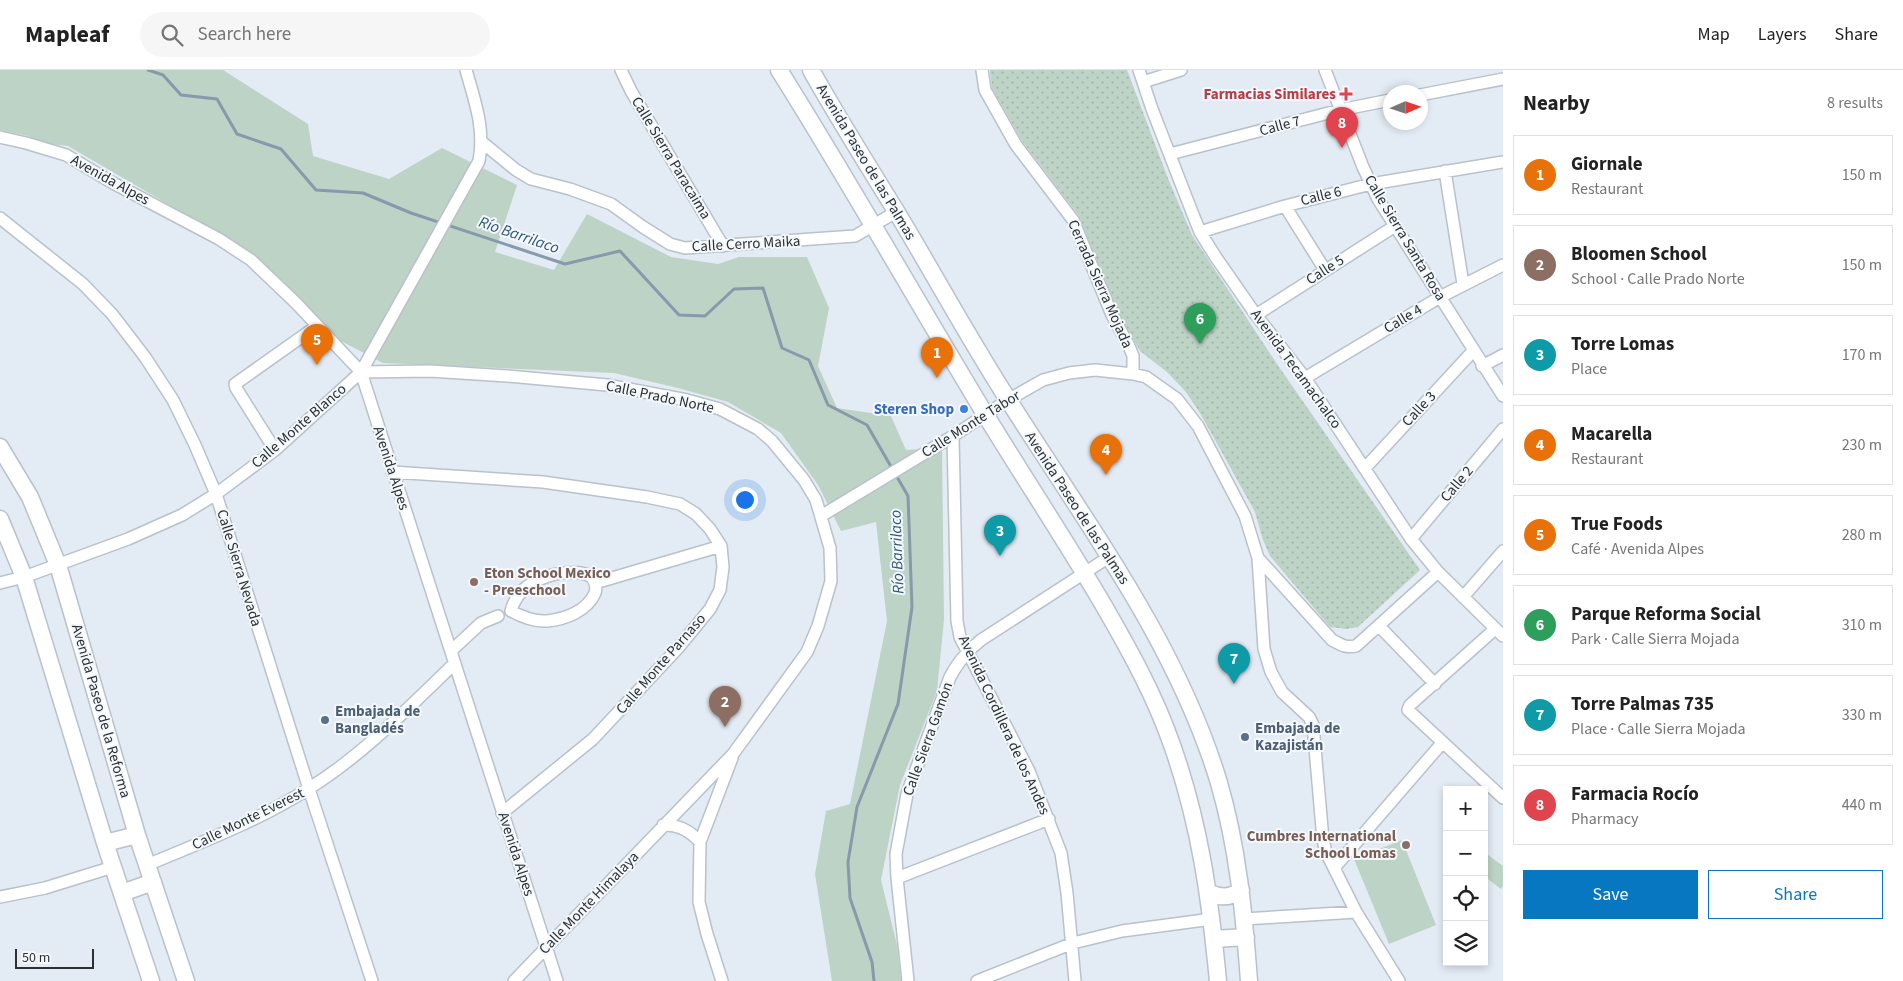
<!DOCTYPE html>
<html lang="en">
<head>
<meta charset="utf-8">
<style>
	:root { --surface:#fff; --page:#f6f6f6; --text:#222; --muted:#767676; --line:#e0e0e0; --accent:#0777c1 }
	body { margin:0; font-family:"Source Sans 3",sans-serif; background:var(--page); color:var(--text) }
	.controls { position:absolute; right:15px; bottom:15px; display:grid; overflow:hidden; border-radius:0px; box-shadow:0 2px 8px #0003 }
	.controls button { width:45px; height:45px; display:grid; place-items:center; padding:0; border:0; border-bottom:1px solid var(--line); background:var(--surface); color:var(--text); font:25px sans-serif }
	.compass { position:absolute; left:1383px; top:15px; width:45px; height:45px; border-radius:50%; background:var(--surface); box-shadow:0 2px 8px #0003; rotate:87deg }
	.scale { position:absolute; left:15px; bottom:12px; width:79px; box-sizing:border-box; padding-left:5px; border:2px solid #2d3033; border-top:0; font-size:14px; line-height:18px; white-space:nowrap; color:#2d3033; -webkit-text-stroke:4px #f3f8fd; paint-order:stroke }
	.you { position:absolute; left:744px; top:429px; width:18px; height:18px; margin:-12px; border:4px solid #fff; border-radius:50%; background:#1a73e8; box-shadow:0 0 0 8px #1a73e833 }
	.badge { display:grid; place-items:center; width:32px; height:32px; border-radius:50%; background:var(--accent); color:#fff; font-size:16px; font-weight:700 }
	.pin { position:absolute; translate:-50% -41px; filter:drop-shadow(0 1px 2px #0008) }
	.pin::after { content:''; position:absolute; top:26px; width:18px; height:15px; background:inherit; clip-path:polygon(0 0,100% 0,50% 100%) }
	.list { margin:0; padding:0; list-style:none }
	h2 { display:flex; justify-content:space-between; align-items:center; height:65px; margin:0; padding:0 20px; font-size:21px }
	h2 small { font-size:16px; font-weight:400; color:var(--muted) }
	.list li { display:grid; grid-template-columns:32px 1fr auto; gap:15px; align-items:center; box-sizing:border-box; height:80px; margin:0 10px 10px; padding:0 10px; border:1px solid var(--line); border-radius:0px }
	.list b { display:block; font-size:19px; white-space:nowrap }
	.list p { margin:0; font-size:16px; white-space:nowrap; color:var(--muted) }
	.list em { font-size:16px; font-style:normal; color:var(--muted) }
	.actions { display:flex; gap:10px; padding:15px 20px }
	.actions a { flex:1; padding:11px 0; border:1px solid var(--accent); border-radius:0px; text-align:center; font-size:18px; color:var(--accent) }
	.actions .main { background:var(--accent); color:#fff }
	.icon { flex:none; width:28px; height:28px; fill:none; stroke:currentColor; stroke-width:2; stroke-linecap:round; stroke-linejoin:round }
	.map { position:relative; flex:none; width:1503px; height:911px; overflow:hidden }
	header { display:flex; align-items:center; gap:30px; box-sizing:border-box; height:70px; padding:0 25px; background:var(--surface); border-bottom:1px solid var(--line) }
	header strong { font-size:24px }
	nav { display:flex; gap:28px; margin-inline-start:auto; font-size:18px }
	.search { width:350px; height:45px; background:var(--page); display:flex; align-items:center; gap:12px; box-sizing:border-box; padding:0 18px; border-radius:28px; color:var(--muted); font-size:19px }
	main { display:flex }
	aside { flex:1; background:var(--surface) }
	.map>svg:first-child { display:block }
	.green { fill:#bdd3c6 }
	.park { fill:url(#park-dots) }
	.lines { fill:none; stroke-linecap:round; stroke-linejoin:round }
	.stream { stroke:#8799ab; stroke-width:3 }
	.minor-casing { stroke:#b9c1ca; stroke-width:14 }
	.secondary-casing { stroke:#b9c1ca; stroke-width:19 }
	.minor { stroke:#fff; stroke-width:11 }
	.secondary { stroke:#fff; stroke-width:16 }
	.health-dot { fill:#e0444e; stroke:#f3f8fd; stroke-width:2 }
	.shop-dot { fill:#3f7fe0; stroke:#f3f8fd; stroke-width:2 }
	.education-dot { fill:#8d6e63; stroke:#f3f8fd; stroke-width:2 }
	.service-dot { fill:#5c6f8a; stroke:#f3f8fd; stroke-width:2 }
	.labels { text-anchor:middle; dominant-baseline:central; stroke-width:4; stroke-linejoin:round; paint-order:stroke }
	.health-label { font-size:15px; font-weight:bold; fill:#be3a42; stroke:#f3f8fd; text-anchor:end }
	.street-label { font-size:15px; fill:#2d3033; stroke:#f3f8fd }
	.shop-label { font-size:15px; font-weight:bold; fill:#366cbe; stroke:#f3f8fd; text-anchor:end }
	.education-label { font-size:15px; font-weight:bold; fill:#785e54; stroke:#f3f8fd; text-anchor:start }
	.service-label { font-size:15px; font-weight:bold; fill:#4e5e75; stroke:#f3f8fd; text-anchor:start }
	.water-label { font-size:16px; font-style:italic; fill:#315579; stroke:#f3f8fd }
</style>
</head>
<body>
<header>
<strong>Mapleaf</strong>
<div class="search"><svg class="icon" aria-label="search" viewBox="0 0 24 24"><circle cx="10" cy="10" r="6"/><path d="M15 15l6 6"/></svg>Search here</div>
<nav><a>Map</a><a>Layers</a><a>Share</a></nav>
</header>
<main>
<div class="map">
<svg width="1503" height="911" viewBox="0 0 1503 911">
	<defs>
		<pattern id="park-dots" width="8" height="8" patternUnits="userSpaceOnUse" patternTransform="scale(1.25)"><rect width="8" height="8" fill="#bdd3c6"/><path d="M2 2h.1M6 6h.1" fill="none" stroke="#a3b5ab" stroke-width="1.8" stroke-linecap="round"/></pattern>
	</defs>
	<rect width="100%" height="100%" fill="#e3ebf4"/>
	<path class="green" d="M0 0H223L308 54 313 86 389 109 442 78 517 115 495 182 554 200 587 144 671 187 718 194 739 187H807L829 238 818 296 837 338 891 346 906 380 942 378 944 549 937 621 900 715 881 810 897 875 901 911H832L815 804 826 741 850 734 887 551 876 452 841 461 818 415 781 363 728 332 678 318 614 303 383 293 341 271 287 217 252 186 221 165 68 76 43 73 28 66 0 60Z
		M1402 770 1436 855 1389 874 1354 789Z
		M1484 782 1503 796V816L1501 819 1484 806Z"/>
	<path class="park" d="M990 0H1127L1169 111 1192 165 1277 294 1420 500 1358 557 1346 559 1330 557 1270 486 1263 470 1255 442 1200 343 1186 322 1167 302 1140 281 1117 241 1079 146 1022 71 992 18Z"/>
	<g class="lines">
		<path class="stream" d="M148 0 163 5 181 25 217 29 237 64 281 79 316 120 363 123 411 143 565 194 620 181 679 245 705 246 734 219 763 218 782 278 809 290 828 335 867 355 908 426 912 537 898 634 857 737 848 792 850 828 872 892 874 911"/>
		<defs>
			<path id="minor" d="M621 0 631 21 723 176
				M982 0 985 20 1016 75 1073 150 1112 245 1129 276 1133 286V304
				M1139 0 1152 39 1192 142 1200 162 1215 186 1256 245 1305 308 1411 469 1438 502 1503 566
				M1325 0 1363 97 1378 129 1503 326
				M1143 12 1181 0
				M1420 25 1503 9
				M0 67 26 73 66 85 113 113 219 169 251 190 296 233 361 302 557 911
				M483 73 516 100 531 109 570 119 611 134 643 157 670 174 685 178 855 166 896 142
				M1170 84 1340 40 1390 30
				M1445 101 1463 214
				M1285 136 1325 200
				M0 148 83 214 112 244 145 287 173 330 195 375 216 424 309 719 372 911
				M1200 162 1285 136 1371 114 1503 92
				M1256 245 1395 156
				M1482 296 1503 285
				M361 302 430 301 507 306 607 315 687 330 720 339 758 359 772 371 804 410 816 430 830 478 831 511 818 556 807 582 733 684 514 911
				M1305 308 1440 227 1503 195
				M953 366 957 551 960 567 1029 701 1061 783 1067 823 1075 911
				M275 380 236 318 235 314 317 256
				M1365 398 1473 281
				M392 402 543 412 647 427 680 434 696 444 710 459 721 476 723 497 720 520 710 539 678 578 593 669 502 743
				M821 446 953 366 1008 330 1043 310 1069 303 1095 300 1133 304 1146 307 1177 329 1198 356 1245 446 1258 488 1264 579 1271 602 1282 622 1309 647 1313 655 1323 770 1326 782 1356 842 1399 911
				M1411 469 1503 359
				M1258 488 1332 570C1341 575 1346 578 1356 576L1438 502
				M560 503C569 503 582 501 590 506 595 510 597 517 595 523 587 541 566 549 547 551 534 552 522 547 511 541 517 517 538 508 560 503Z
				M0 513 24 507 128 469 182 445 216 424 275 380 361 302 479 91C485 58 475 32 466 0
				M595 513 721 476
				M1463 527 1503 481
				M1379 556 1435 614
				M1495 559 1410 635 1408 640 1503 728
				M451 581 481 553 498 546
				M663 755C679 755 689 760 700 772
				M147 795C202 772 258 751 308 719 363 685 409 637 455 593
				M1335 797 1442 673
				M897 808 1049 749
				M0 827 45 818 113 797
				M1244 849 1356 842
				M722 911 707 864 699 832 700 772 732 688
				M908 911 897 808 896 784 907 724 950 607C959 591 967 581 981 570L1109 487
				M977 911 1073 873 1122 861 1212 849"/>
			<path id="secondary" d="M779 0C850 113 916 230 985 344 1024 408 1066 471 1104 536 1130 581 1155 626 1172 675 1200 754 1210 828 1218 911
				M811 0C838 48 867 94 896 141 934 204 969 269 1009 331 1086 453 1177 573 1219 713 1238 778 1244 844 1249 911
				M0 377 30 427 58 495 137 765 186 911
				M0 449 24 507 105 773 151 911
				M105 773 137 765
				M122 823 153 812
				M1209 823C1221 828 1231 828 1241 820
				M1214 869 1246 867"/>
		</defs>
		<use href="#minor" class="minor-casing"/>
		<use href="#secondary" class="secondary-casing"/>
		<use href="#minor" class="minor"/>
		<use href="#secondary" class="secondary"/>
	</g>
	<path class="health-dot" d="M1343.5 16.5h5v5h5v5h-5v5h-5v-5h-5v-5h5z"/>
	<circle class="shop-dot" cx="964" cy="339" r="5"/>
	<g class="education-dot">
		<circle cx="474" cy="512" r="5"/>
		<circle cx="1406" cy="775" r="5"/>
	</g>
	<g class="service-dot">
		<circle cx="325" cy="650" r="5"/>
		<circle cx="1245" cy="667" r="5"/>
	</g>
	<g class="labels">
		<g class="health-label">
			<text x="1336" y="24">Farmacias Similares</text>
		</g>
		<g class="street-label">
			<text transform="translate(1280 56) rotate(-15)">Calle 7</text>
			<text transform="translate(671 88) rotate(59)">Calle Sierra Paracaima</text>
			<text transform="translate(866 92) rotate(59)">Avenida Paseo de las Palmas</text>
			<text transform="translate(110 110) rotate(29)">Avenida Alpes</text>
			<text transform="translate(1321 126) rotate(-14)">Calle 6</text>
			<text transform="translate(1405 168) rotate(59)">Calle Sierra Santa Rosa</text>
			<text transform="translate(746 174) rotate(-3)">Calle Cerro Maika</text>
			<text transform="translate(1325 200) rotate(-33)">Calle 5</text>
			<text transform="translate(1100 214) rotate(66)">Cerrada Sierra Mojada</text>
			<text transform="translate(1403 249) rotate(-31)">Calle 4</text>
			<text transform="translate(1296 299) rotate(54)">Avenida Tecamachalco</text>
			<text transform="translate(660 327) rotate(12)">Calle Prado Norte</text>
			<text transform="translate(1419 339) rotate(-47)">Calle 3</text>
			<text transform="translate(971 354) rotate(-32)">Calle Monte Tabor</text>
			<text transform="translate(299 356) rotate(-41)">Calle Monte Blanco</text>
			<text transform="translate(391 398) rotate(72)">Avenida Alpes</text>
			<text transform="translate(1457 414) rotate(-50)">Calle 2</text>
			<text transform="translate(1077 438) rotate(57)">Avenida Paseo de las Palmas</text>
			<text transform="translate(239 498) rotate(73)">Calle Sierra Nevada</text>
			<text transform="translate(661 594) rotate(-49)">Calle Monte Parnaso</text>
			<text transform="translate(101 641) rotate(74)">Avenida Paseo de la Reforma</text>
			<text transform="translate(1004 655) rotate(65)">Avenida Cordillera de los Andes</text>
			<text transform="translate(928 669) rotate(-70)">Calle Sierra Gamón</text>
			<text transform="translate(248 749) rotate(-26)">Calle Monte Everest</text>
			<text transform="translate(516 784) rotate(72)">Avenida Alpes</text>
			<text transform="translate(589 833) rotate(-46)">Calle Monte Himalaya</text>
		</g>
		<g class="shop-label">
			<text x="954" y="339">Steren Shop</text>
		</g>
		<g class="education-label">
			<text x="484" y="503">Eton School Mexico<tspan x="484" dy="17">- Preeschool</tspan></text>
			<text x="1396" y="766" text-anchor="end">Cumbres International<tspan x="1396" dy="17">School Lomas</tspan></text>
		</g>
		<g class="service-label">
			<text x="335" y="641">Embajada de<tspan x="335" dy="17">Bangladés</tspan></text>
			<text x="1255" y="658">Embajada de<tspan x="1255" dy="17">Kazajistán</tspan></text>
		</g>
		<g class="water-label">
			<text transform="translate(519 165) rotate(19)">Río Barrilaco</text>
			<text transform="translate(897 482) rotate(-92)">Río Barrilaco</text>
		</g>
	</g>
</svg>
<div class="controls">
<button>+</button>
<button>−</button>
<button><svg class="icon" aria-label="locate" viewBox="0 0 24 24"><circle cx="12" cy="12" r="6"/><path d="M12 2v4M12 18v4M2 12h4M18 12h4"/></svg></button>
<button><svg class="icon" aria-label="layers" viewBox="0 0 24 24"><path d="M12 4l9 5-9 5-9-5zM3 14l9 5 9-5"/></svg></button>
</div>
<svg class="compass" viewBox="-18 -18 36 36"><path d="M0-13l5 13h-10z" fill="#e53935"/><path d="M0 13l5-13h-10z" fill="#767676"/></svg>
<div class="scale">50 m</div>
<div class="you"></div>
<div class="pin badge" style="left:937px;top:308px;background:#e8710a">1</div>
<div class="pin badge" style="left:725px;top:657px;background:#8d6e63">2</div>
<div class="pin badge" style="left:1000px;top:486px;background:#0f9aa8">3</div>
<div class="pin badge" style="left:1106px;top:405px;background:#e8710a">4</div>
<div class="pin badge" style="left:317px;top:295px;background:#e8710a">5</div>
<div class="pin badge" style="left:1200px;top:274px;background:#2e9e5b">6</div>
<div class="pin badge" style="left:1234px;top:614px;background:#0f9aa8">7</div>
<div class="pin badge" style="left:1342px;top:78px;background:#e0444e">8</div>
</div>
<aside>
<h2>Nearby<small>8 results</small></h2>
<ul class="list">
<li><span class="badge" style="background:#e8710a">1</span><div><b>Giornale</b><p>Restaurant</p></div><em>150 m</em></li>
<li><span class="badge" style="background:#8d6e63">2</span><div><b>Bloomen School</b><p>School · Calle Prado Norte</p></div><em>150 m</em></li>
<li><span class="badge" style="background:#0f9aa8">3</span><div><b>Torre Lomas</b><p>Place</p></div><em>170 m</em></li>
<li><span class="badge" style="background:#e8710a">4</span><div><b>Macarella</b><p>Restaurant</p></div><em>230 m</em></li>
<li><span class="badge" style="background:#e8710a">5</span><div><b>True Foods</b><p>Café · Avenida Alpes</p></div><em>280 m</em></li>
<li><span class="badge" style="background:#2e9e5b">6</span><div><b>Parque Reforma Social</b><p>Park · Calle Sierra Mojada</p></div><em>310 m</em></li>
<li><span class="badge" style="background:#0f9aa8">7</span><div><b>Torre Palmas 735</b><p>Place · Calle Sierra Mojada</p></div><em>330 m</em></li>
<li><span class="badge" style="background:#e0444e">8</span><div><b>Farmacia Rocío</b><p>Pharmacy</p></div><em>440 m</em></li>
</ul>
<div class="actions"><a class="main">Save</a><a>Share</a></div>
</aside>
</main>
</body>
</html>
